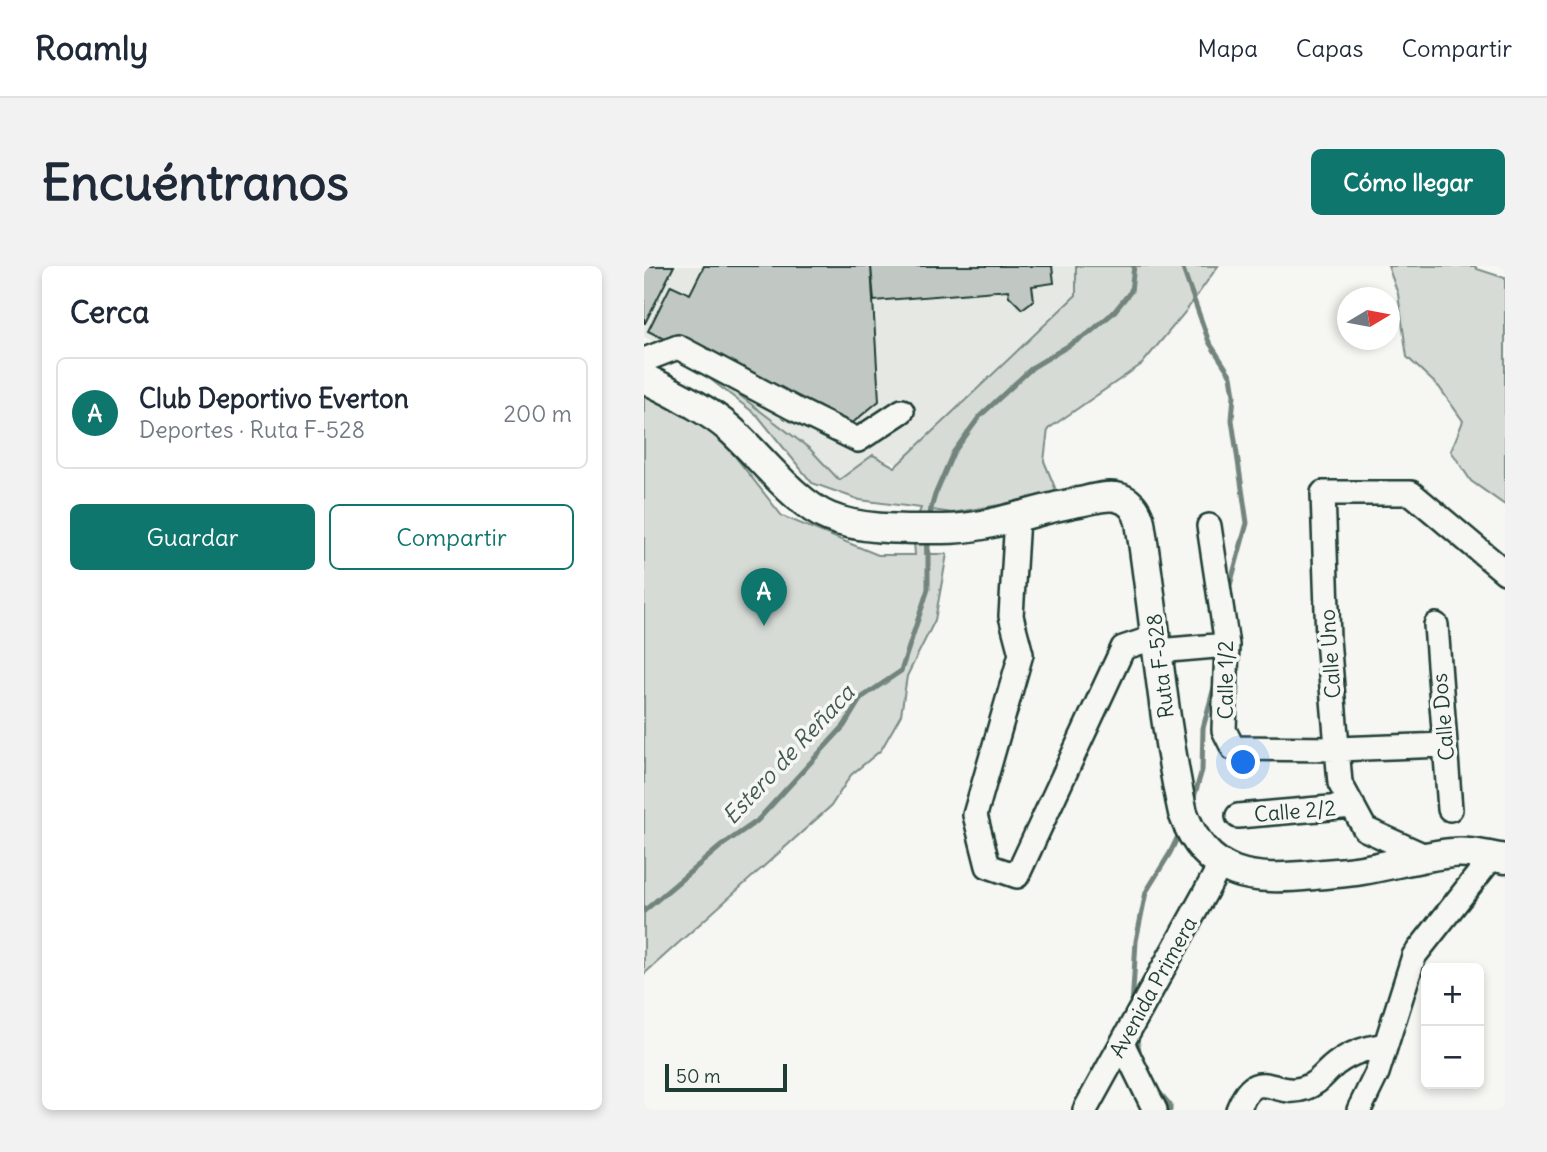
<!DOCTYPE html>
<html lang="es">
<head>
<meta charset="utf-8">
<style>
	:root { --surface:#fff; --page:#f2f2f3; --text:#1f2937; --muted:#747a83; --line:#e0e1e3; --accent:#0f766e }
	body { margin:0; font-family:Delius,sans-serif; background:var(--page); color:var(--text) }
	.controls { position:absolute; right:21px; bottom:21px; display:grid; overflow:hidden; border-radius:10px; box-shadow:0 4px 10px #0003 }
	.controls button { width:63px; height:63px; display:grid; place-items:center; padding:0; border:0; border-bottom:2px solid var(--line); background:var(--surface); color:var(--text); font:35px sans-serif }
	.compass { position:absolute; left:693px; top:21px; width:63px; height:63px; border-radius:50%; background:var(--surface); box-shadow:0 4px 10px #0003; rotate:80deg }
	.scale { position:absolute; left:21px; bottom:18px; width:122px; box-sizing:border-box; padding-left:7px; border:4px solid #1f3d34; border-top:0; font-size:19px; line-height:24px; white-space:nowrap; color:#1f3d34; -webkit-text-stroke:5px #f6f6f2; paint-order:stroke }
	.you { position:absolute; left:600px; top:497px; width:24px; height:24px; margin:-18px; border:5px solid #fff; border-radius:50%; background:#1a73e8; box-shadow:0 0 0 10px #1a73e833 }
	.badge { display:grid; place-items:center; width:46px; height:46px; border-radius:50%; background:var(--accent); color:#fff; font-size:23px; font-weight:700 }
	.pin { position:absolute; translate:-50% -58px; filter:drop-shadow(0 2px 4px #0008) }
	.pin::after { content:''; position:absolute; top:37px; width:24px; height:21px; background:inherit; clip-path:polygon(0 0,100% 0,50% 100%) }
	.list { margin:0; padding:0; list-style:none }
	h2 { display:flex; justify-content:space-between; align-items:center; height:91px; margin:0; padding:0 28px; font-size:30px }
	h2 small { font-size:23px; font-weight:400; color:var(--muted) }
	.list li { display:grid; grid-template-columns:46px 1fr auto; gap:21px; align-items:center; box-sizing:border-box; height:112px; margin:0 14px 14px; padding:0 14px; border:2px solid var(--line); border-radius:10px }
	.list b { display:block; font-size:26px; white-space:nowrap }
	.list p { margin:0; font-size:23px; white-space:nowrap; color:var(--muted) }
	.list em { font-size:23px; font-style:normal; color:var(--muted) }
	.actions { display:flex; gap:14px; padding:21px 28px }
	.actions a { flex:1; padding:16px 0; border:2px solid var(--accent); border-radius:10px; text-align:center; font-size:24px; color:var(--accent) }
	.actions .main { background:var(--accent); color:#fff }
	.map { position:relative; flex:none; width:861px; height:844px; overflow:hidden; border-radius:10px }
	header { display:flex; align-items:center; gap:42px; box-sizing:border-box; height:98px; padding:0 35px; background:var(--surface); border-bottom:2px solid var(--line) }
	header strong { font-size:33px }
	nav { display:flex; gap:38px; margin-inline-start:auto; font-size:24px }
	.intro { display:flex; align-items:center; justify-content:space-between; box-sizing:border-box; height:168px; padding:0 42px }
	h1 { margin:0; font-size:49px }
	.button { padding:18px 32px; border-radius:10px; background:var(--accent); color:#fff; font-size:24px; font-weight:700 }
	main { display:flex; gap:42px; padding:0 42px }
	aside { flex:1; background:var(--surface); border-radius:10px; box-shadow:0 4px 10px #0003 }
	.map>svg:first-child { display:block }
	.built { fill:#e6e8e4 }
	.green { fill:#d6dbd6; stroke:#7a8c85; stroke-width:2 }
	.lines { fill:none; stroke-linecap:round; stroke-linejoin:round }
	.stream { stroke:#72847d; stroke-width:5 }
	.building { fill:#c1c8c3; stroke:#1f3d34; stroke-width:2 }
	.minor-casing { stroke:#1f3d34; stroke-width:28 }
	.major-casing { stroke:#1f3d34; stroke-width:33 }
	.minor { stroke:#f6f6f2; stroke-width:23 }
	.major { stroke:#f6f6f2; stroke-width:28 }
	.labels { text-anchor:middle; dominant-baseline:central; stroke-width:7; stroke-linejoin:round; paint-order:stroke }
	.street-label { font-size:21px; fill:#1f3d34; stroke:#f6f6f2 }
	.water-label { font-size:23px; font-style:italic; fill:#425a52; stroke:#f6f6f2 }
</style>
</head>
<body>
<header>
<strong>Roamly</strong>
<nav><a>Mapa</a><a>Capas</a><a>Compartir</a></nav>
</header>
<div class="intro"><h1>Encuéntranos</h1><a class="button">Cómo llegar</a></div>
<main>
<aside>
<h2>Cerca<small></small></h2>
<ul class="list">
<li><span class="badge">A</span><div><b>Club Deportivo Everton</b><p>Deportes · Ruta F-528</p></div><em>200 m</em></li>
</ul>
<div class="actions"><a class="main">Guardar</a><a>Compartir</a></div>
</aside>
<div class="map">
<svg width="861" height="844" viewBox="0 0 861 844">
	<rect width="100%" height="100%" fill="#f6f6f2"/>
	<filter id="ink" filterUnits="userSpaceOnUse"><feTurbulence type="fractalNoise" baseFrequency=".0143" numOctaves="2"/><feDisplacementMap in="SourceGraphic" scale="14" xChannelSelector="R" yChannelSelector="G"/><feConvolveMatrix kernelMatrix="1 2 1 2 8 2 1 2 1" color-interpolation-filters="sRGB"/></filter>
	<g filter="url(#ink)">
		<path class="built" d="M0 0H443L445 15 253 198 228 189 194 214 166 183 56 99 0 71Z"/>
		<path class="green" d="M432 0H574L542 45 498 98 404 163 400 195 414 229 308 247 289 244 281 261V288H303L291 354 263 410 257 449 237 484 207 509 187 540 0 708V123L68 161 138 250 234 289H271L269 262 277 242 216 234 168 217 114 150 57 106 56 99 166 183 195 214 229 189 251 201 432 29Z
			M744 0H831L833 3 861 12V239L827 215 807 185 819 155 795 121 763 91 754 28Z"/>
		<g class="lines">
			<path class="stream" d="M538 0 565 76 587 110 590 129 588 154 603 257 583 330
				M284 253 291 229 309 187 336 150 389 101 444 68 470 46 487 25 490 0
				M548 538 558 504 559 462 571 418
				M0 645 77 580 113 555 200 460 217 432 257 405 284 323V270
				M488 742 492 675 502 626 526 587 536 566
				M492 769 497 794
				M513 824 526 839V844"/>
		</g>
		<path class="building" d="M0 0H30L1 57H0Z
			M60 0H227L235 135 201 163 4 65 27 19 46 28Z
			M227 0H408L410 17 388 20 390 34 378 43 365 30 364 24 230 35Z"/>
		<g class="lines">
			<defs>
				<path id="minor" d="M0 94 34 81 149 142 214 174 258 145
					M373 252 367 350 377 388 331 549 344 600 373 610 479 382 512 371
					M565 260 583 379 580 464 589 482 693 483 801 479
					M792 359 806 543
					M514 385 583 379
					M594 550 709 540
					M783 591 721 563 696 517 684 373 679 227H767L861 306
					M478 777 511 844
					M441 844 577 598
					M594 844C613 796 630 833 661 822 673 818 678 810 687 802 702 788 721 782 741 779
					M715 844 733 807 770 690 848 591"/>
				<path id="major" d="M0 112C29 127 62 142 86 163 114 188 152 238 185 251 216 264 261 263 295 263 343 264 388 244 435 236 446 234 460 229 472 231 485 233 493 243 496 256 511 352 518 451 539 547 563 613 609 615 670 609 686 607 702 607 718 604 748 599 778 590 808 587 824 585 844 590 861 593"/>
			</defs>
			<use href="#minor" class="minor-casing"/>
			<use href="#major" class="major-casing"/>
			<use href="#minor" class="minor"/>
			<use href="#major" class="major"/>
		</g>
	</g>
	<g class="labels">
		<g class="street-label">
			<text transform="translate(686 388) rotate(-94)">Calle Uno</text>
			<text transform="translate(516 400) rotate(-97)">Ruta F-528</text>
			<text transform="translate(581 414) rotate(-90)">Calle 1/2</text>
			<text transform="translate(799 451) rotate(-95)">Calle Dos</text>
			<text transform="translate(651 545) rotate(-5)">Calle 2/2</text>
			<text transform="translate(509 721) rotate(-61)">Avenida Primera</text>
		</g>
		<g class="water-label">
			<text transform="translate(144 488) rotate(-47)">Estero de Reñaca</text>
		</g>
	</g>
</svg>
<div class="controls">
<button>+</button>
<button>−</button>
</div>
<svg class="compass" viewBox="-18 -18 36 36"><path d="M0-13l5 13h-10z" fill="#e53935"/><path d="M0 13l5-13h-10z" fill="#747a83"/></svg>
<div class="scale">50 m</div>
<div class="you"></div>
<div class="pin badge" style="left:120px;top:360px">A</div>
</div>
</main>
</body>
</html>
